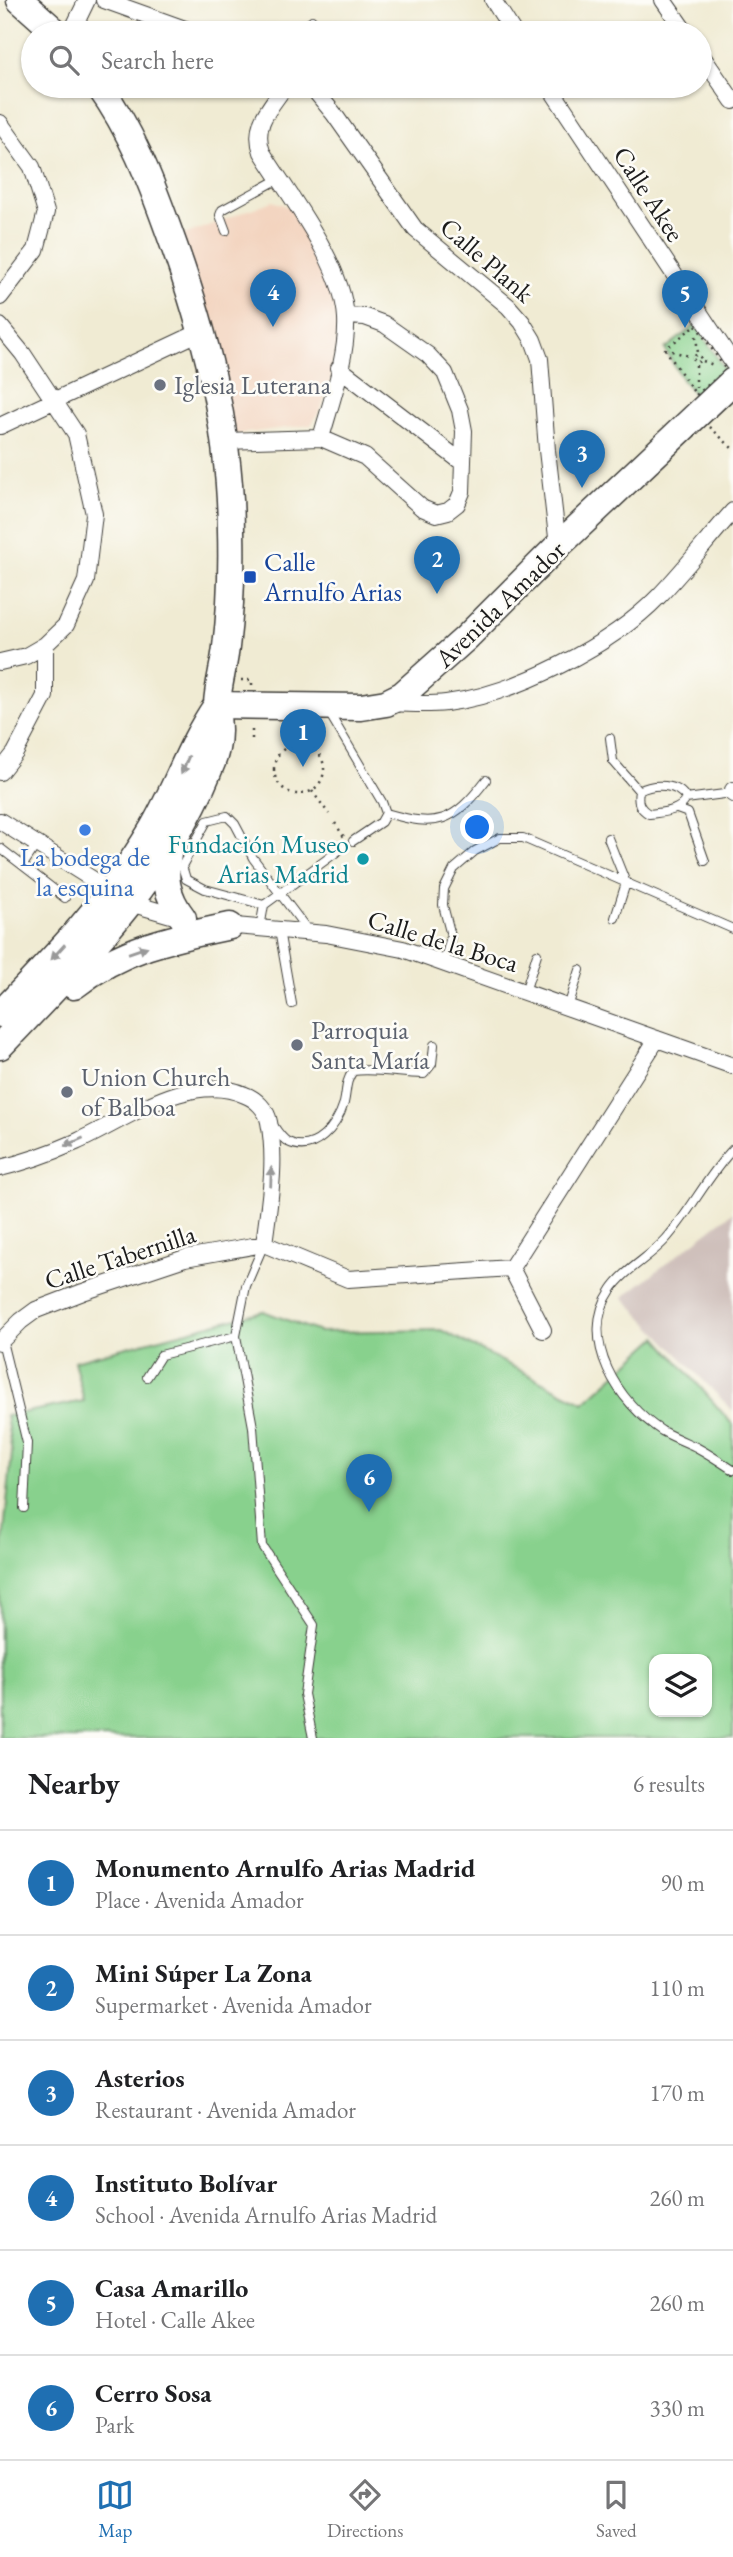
<!DOCTYPE html>
<html lang="en">
<head>
<meta charset="utf-8">
<style>
	:root { --surface:#fff; --page:#f6f6f6; --text:#202124; --muted:#757577; --line:#e0e0e0; --accent:#1f6fb2 }
	body { margin:0; font-family:"EB Garamond",serif; background:var(--page); color:var(--text) }
	.controls { position:absolute; right:21px; bottom:21px; display:grid; overflow:hidden; border-radius:14px; box-shadow:0 2px 5px #0004 }
	.controls button { width:63px; height:63px; display:grid; place-items:center; padding:0; border:0; border-bottom:2px solid var(--line); background:var(--surface); color:var(--text); font:35px sans-serif }
	.you { position:absolute; left:478px; top:828px; width:24px; height:24px; margin:-18px; border:5px solid #fff; border-radius:50%; background:#1a73e8; box-shadow:0 0 0 10px #1a73e833 }
	.badge { display:grid; place-items:center; width:46px; height:46px; border-radius:50%; background:var(--accent); color:#fff; font-size:23px; font-weight:700 }
	.pin { position:absolute; translate:-50% -58px; filter:drop-shadow(0 2px 4px #0008) }
	.pin::after { content:''; position:absolute; top:37px; width:24px; height:21px; background:inherit; clip-path:polygon(0 0,100% 0,50% 100%) }
	.list { margin:0; padding:0; list-style:none }
	h2 { display:flex; justify-content:space-between; align-items:center; height:91px; margin:0; padding:0 28px; font-size:30px }
	h2 small { font-size:23px; font-weight:400; color:var(--muted) }
	.list li { display:grid; grid-template-columns:46px 1fr auto; gap:21px; align-items:center; box-sizing:border-box; height:105px; padding:0 28px; border-top:2px solid var(--line) }
	.list b { display:block; font-size:26px; white-space:nowrap }
	.list p { margin:0; font-size:23px; white-space:nowrap; color:var(--muted) }
	.list em { font-size:23px; font-style:normal; color:var(--muted) }
	.icon { flex:none; width:38px; height:38px; fill:none; stroke:currentColor; stroke-width:2; stroke-linecap:round; stroke-linejoin:round }
	.map { position:relative; flex:none; width:733px; height:1738px; overflow:hidden }
	.search { position:absolute; background:var(--surface); box-shadow:0 2px 5px #0004; left:21px; right:21px; top:21px; height:77px; display:flex; align-items:center; gap:18px; box-sizing:border-box; padding:0 24px; border-radius:38px; color:var(--muted); font-size:26px }
	.sheet { height:721px; background:var(--surface) }
	nav { display:flex; justify-content:space-around; align-items:center; box-sizing:border-box; height:98px; border-top:2px solid var(--line); background:var(--surface); font-size:19px; color:var(--muted) }
	nav a { display:grid; justify-items:center; gap:4px }
	nav .on { color:var(--accent) }
	.map>svg:first-child { display:block }
	.built { fill:#f3d4bf }
	.industrial { fill:#cfc0bb }
	.green { fill:#88d18d; stroke:#527654; stroke-width:2; fill-rule:evenodd }
	.lines { fill:none; stroke-linecap:round; stroke-linejoin:round }
	.service-casing { stroke:#3c3b37; stroke-width:10 }
	.minor-casing { stroke:#3c3b37; stroke-width:18 }
	.primary-casing { stroke:#3c3b37; stroke-width:29 }
	.path { stroke:#3c3b37; stroke-width:2.5; stroke-dasharray:2 5; stroke-linecap:butt }
	.service { stroke:#fff; stroke-width:8 }
	.minor { stroke:#fff; stroke-width:16 }
	.primary { stroke:#fff; stroke-width:26 }
	.oneway { fill:#999 }
	.worship-dot { fill:#6b7280; stroke:#fdfcf7; stroke-width:2.5 }
	.transit-dot { fill:#1a4fb4; stroke:#fdfcf7; stroke-width:2.5 }
	.shop-dot { fill:#3f7fe0; stroke:#fdfcf7; stroke-width:2.5 }
	.culture-dot { fill:#0f9aa8; stroke:#fdfcf7; stroke-width:2.5 }
	.labels { text-anchor:middle; dominant-baseline:central; stroke-width:5; stroke-linejoin:round; paint-order:stroke }
	.street-label { font-size:26px; fill:#1c1c1c; stroke:#fdfcf7 }
	.worship-label { font-size:26px; fill:#5b616d; stroke:#fdfcf7; text-anchor:start }
	.transit-label { font-size:26px; fill:#164399; stroke:#fdfcf7; text-anchor:start }
	.culture-label { font-size:26px; fill:#0d838f; stroke:#fdfcf7; text-anchor:end }
	.shop-label { font-size:26px; fill:#366cbe; stroke:#fdfcf7 }
</style>
</head>
<body>
<div class="map">
<svg width="733" height="1738" viewBox="0 0 733 1738">
	<rect width="100%" height="100%" fill="#fdfcf7"/>
	<filter id="ink" filterUnits="userSpaceOnUse"><feTurbulence type="fractalNoise" baseFrequency=".0143" numOctaves="2"/><feDisplacementMap in="SourceGraphic" scale="14" xChannelSelector="R" yChannelSelector="G"/><feConvolveMatrix kernelMatrix="1 2 1 2 8 2 1 2 1" color-interpolation-filters="sRGB"/></filter>
	<filter id="wash" filterUnits="userSpaceOnUse"><feTurbulence type="fractalNoise" baseFrequency=".00686" numOctaves="4" result="noise"/><feDisplacementMap in="SourceGraphic" scale="28" xChannelSelector="R" yChannelSelector="G"/><feGaussianBlur stdDeviation="1.57" result="paint"/><feColorMatrix in="noise" values="0 0 0 0 0 0 0 0 0 0 0 0 0 0 0 0 0 1.4 0 .05"/><feComposite in="paint" operator="in"/></filter>
	<g filter="url(#wash)">
		<rect width="100%" height="100%" fill="#f0ebd3"/>
		<path class="built" d="M272 201 293 208 334 287 340 314 338 341 330 383 321 409 311 425 229 435 179 237Z"/>
		<path class="industrial" d="M733 1212V1411L623 1297Z"/>
		<path class="green" d="M696 325 725 370 733 373 701 401 683 381 665 349Z
			M263 1311 319 1332 441 1330 584 1403 657 1337 733 1425V1738H0V1571L12 1453 6 1416 84 1401 74 1361ZM654 1659H707V1712H654Z"/>
	</g>
	<g filter="url(#ink)">
		<g class="lines">
			<defs>
				<path id="service" d="M303 33 312 20
					M226 231 220 215 222 210 279 179
					M328 711 382 802 386 813 381 822 353 841
					M610 738 613 761 639 791
					M686 799C680 812 662 812 649 814 639 808 637 802 639 791 653 783 679 783 686 799L732 793
					M677 809 688 813 705 861
					M386 813C438 828 453 823 486 780
					M608 838 626 883 615 918
					M0 848 65 898
					M23 865 37 844
					M264 905 205 889 186 879 182 866 207 821 227 816 235 824 253 858 309 932
					M260 928 264 905 345 846
					M279 930 292 1004
					M444 963 451 936 443 905 444 889 454 869 475 851 500 838H523L733 929
					M525 992 537 954
					M568 1007 580 970
					M273 1125C277 1131 282 1139 288 1142 315 1155 337 1126 344 1103 347 1090 345 1082 353 1071 378 1068 400 1074 424 1074L432 1064 434 1045
					M733 1149C707 1176 691 1211 666 1239 650 1257 624 1270 611 1290 577 1339 619 1404 662 1431 673 1437 685 1442 696 1447 709 1454 721 1462 733 1470
					M264 1244 246 1286 236 1336 253 1427 262 1546 314 1625 304 1694 313 1738
					M2 1341 27 1443 24 1508
					M147 1377 161 1355 236 1336"/>
				<path id="minor" d="M104 0 196 33
					M493 0 514 33
					M663 0 686 33
					M71 33 87 0
					M700 53 733 101
					M285 86C270 108 252 124 262 152 290 197 343 264 346 318 348 355 331 402 321 438
					M308 86 316 92 334 114 415 229 508 306 522 322 533 340 540 359 547 450 558 546
					M549 86 733 363
					M0 123 32 167 46 212 36 250 0 297
					M0 326 23 354 76 434 94 514 86 581 66 625 45 645 26 656 0 662
					M339 368 463 463
					M0 426 202 331
					M226 441 321 438 365 457 422 508 436 514 448 511 457 504 462 492 464 431 460 410 445 373 428 355 384 324 365 317 346 316
					M392 703C409 704 428 705 446 703 514 695 612 645 659 596 685 569 708 539 733 511
					M0 772 15 753 45 696V645
					M733 790V794
					M0 821 130 903 185 919
					M224 925 326 934 403 949 733 1066
					M0 1168C26 1162 51 1153 76 1142 125 1120 191 1070 245 1095 256 1099 267 1110 269 1122 277 1162 269 1204 264 1244
					M543 1330 511 1268 657 1039
					M0 1342 21 1321 36 1310 83 1292 185 1258 264 1244 348 1279 511 1268"/>
				<path id="primary" d="M20 0 57 33
					M217 705 361 707 386 703 402 695 466 638 558 546 733 381
					M169 849C163 876 166 896 183 918
					M74 986C122 948 172 938 230 926
					M0 1014C54 958 110 900 150 833 175 792 189 745 217 705
					M0 1046C79 963 164 880 208 772 214 759 218 746 218 731 218 722 216 713 217 704 218 685 224 666 226 647 231 608 232 569 231 530 230 425 204 327 168 229 150 179 131 130 99 86"/>
			</defs>
			<use href="#service" class="service-casing"/>
			<use href="#minor" class="minor-casing"/>
			<use href="#primary" class="primary-casing"/>
			<path class="path" d="M696 325 726 370 696 395 665 349Z
				M696 336 698 353
				M665 349 692 357
				M703 361 716 366
				M696 388V363L692 357 698 354 702 360 696 363
				M710 427 733 449
				M241 680H252V686
				M252 739V725
				M274 769a25 25 0 1 1 50 0a25 25 0 1 1-50 0Z
				M312 791 329 814
				M335 823 344 837"/>
			<use href="#service" class="service"/>
			<use href="#minor" class="minor"/>
			<use href="#primary" class="primary"/>
		</g>
		<defs><path id="oneway-solid" d="M-6-.8H1V-3.2L6.5 0L1 3.2V.8H-6Z" transform="scale(1.75)"/></defs>
		<g class="oneway">
			<use href="#oneway-solid" transform="translate(185 765) rotate(113)"/>
			<use href="#oneway-solid" transform="translate(138 950) rotate(-19)"/>
			<use href="#oneway-solid" transform="translate(58 952) rotate(132)"/>
			<use href="#oneway-solid" transform="translate(74 1142) rotate(156)"/>
			<use href="#oneway-solid" transform="translate(271 1177) rotate(-88)"/>
		</g>
	</g>
	<g class="worship-dot">
		<circle cx="160" cy="385" r="7"/>
		<circle cx="297" cy="1045" r="7"/>
		<circle cx="67" cy="1092" r="7"/>
	</g>
	<rect class="transit-dot" x="243" y="570" width="14" height="14" rx="3.5"/>
	<circle class="shop-dot" cx="85" cy="830" r="7"/>
	<circle class="culture-dot" cx="363" cy="859" r="7"/>
	<g class="labels">
		<g class="street-label">
			<text transform="translate(649 194) rotate(57)">Calle Akee</text>
			<text transform="translate(487 260) rotate(41)">Calle Plank</text>
			<text transform="translate(500 604) rotate(-44)">Avenida Amador</text>
			<text transform="translate(443 941) rotate(17)">Calle de la Boca</text>
			<text transform="translate(120 1257) rotate(-18)">Calle Tabernilla</text>
		</g>
		<g class="worship-label">
			<text x="174" y="385">Iglesia Luterana</text>
			<text x="311" y="1030">Parroquia<tspan x="311" dy="30">Santa María</tspan></text>
			<text x="81" y="1077">Union Church<tspan x="81" dy="30">of Balboa</tspan></text>
		</g>
		<g class="transit-label">
			<text x="264" y="562">Calle<tspan x="264" dy="30">Arnulfo Arias</tspan></text>
		</g>
		<g class="culture-label">
			<text x="349" y="844">Fundación Museo<tspan x="349" dy="30">Arias Madrid</tspan></text>
		</g>
		<g class="shop-label">
			<text x="85" y="857">La bodega de<tspan x="85" dy="30">la esquina</tspan></text>
		</g>
	</g>
</svg>
<div class="controls">
<button><svg class="icon" aria-label="layers" viewBox="0 0 24 24"><path d="M12 4l9 5-9 5-9-5zM3 14l9 5 9-5"/></svg></button>
</div>
<div class="you"></div>
<div class="pin badge" style="left:303px;top:767px">1</div>
<div class="pin badge" style="left:437px;top:594px">2</div>
<div class="pin badge" style="left:582px;top:488px">3</div>
<div class="pin badge" style="left:273px;top:327px">4</div>
<div class="pin badge" style="left:685px;top:328px">5</div>
<div class="pin badge" style="left:369px;top:1512px">6</div>
<div class="search"><svg class="icon" aria-label="search" viewBox="0 0 24 24"><circle cx="10" cy="10" r="6"/><path d="M15 15l6 6"/></svg>Search here</div>
</div>
<section class="sheet">
<h2>Nearby<small>6 results</small></h2>
<ul class="list">
<li><span class="badge">1</span><div><b>Monumento Arnulfo Arias Madrid</b><p>Place · Avenida Amador</p></div><em>90 m</em></li>
<li><span class="badge">2</span><div><b>Mini Súper La Zona</b><p>Supermarket · Avenida Amador</p></div><em>110 m</em></li>
<li><span class="badge">3</span><div><b>Asterios</b><p>Restaurant · Avenida Amador</p></div><em>170 m</em></li>
<li><span class="badge">4</span><div><b>Instituto Bolívar</b><p>School · Avenida Arnulfo Arias Madrid</p></div><em>260 m</em></li>
<li><span class="badge">5</span><div><b>Casa Amarillo</b><p>Hotel · Calle Akee</p></div><em>260 m</em></li>
<li><span class="badge">6</span><div><b>Cerro Sosa</b><p>Park</p></div><em>330 m</em></li>
</ul>
</section>
<nav>
<a class="on"><svg class="icon" aria-label="map" viewBox="0 0 24 24"><path d="M3 6l6-2 6 2 6-2v14l-6 2-6-2-6 2zM9 4v14M15 6v14"/></svg>Map</a>
<a><svg class="icon" aria-label="directions" viewBox="0 0 24 24"><path d="M12 3l9 9-9 9-9-9zM9 14v-3h6M13 9l2 2-2 2"/></svg>Directions</a>
<a><svg class="icon" aria-label="saved" viewBox="0 0 24 24"><path d="M7 4h10v16l-5-4-5 4z"/></svg>Saved</a>
</nav>
</body>
</html>
